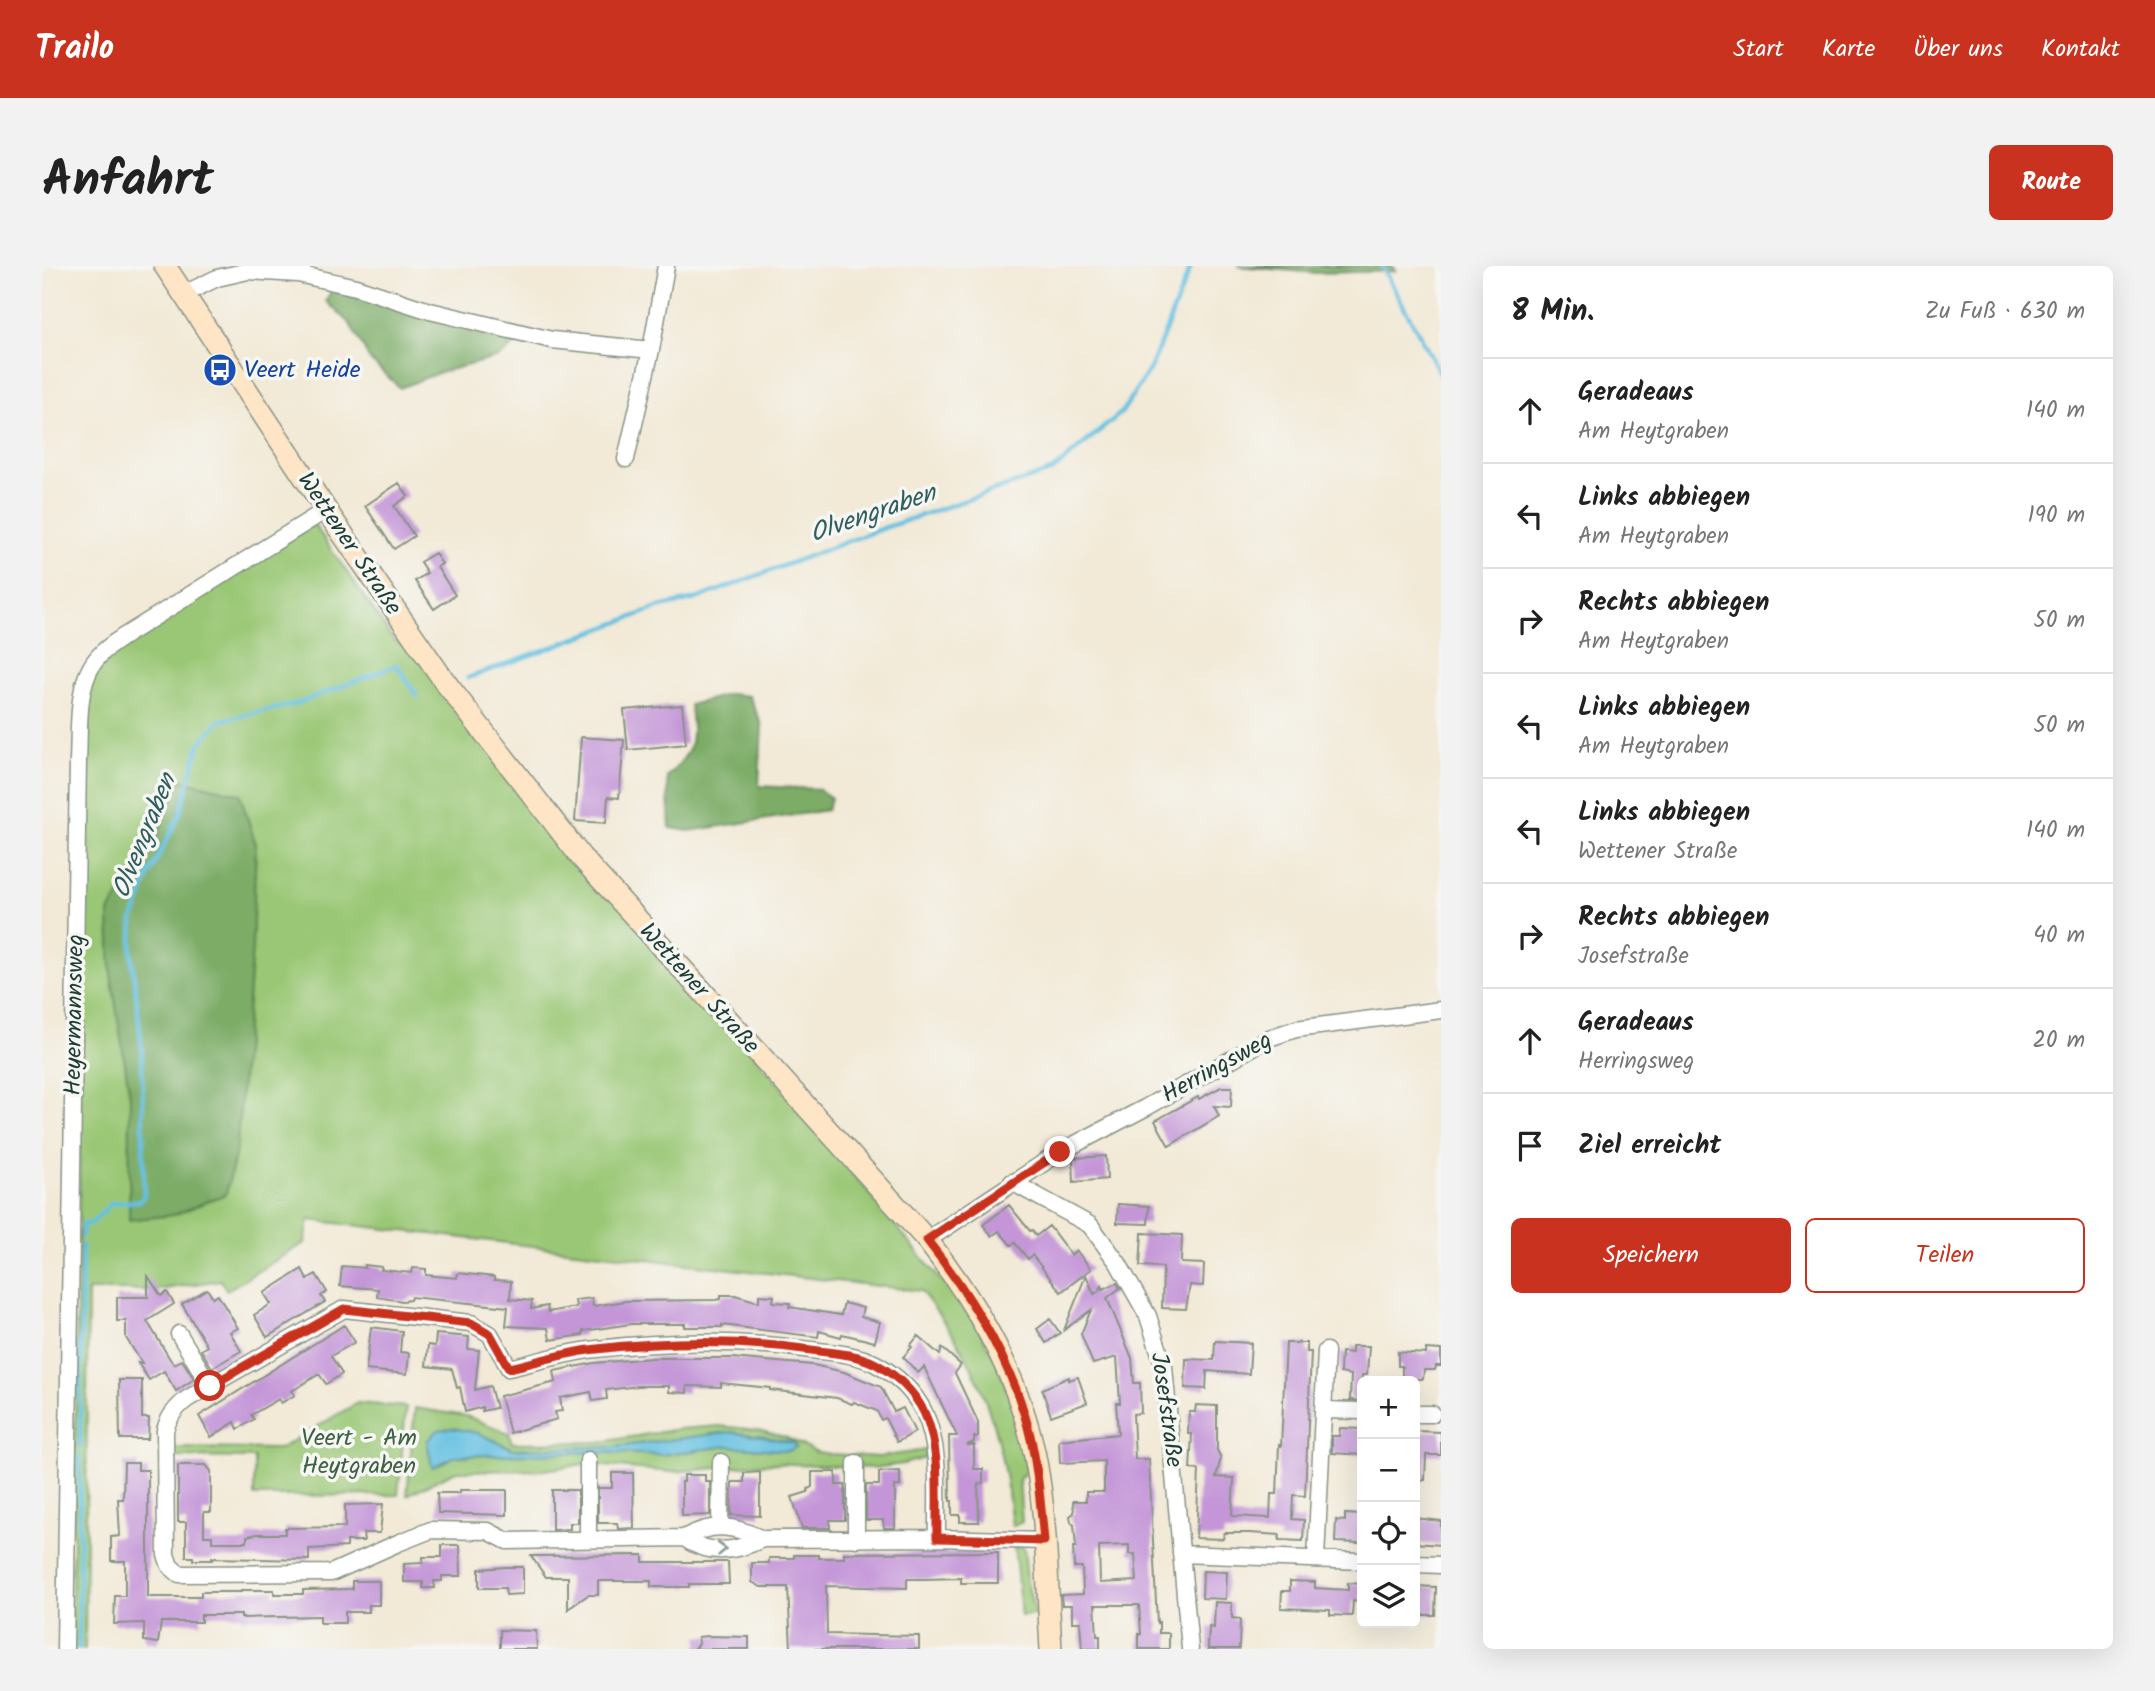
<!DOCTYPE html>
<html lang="de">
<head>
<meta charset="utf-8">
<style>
	:root { --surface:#fff; --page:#f2f2f2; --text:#222; --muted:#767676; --line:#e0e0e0; --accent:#c8321e }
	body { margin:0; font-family:Kalam,sans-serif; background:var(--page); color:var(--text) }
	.controls { position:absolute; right:21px; bottom:21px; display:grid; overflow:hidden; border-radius:10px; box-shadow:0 7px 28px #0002 }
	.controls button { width:63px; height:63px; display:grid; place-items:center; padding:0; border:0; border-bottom:2px solid var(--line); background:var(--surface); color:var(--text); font:35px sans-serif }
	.stop { position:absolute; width:21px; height:21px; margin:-16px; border:5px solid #c8321e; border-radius:50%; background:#fff }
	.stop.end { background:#c8321e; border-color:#fff; box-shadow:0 2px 7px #0008 }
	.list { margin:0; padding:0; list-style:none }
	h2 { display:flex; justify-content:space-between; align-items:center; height:91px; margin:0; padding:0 28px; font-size:30px }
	h2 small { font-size:23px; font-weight:400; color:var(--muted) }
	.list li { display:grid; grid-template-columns:46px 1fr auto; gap:21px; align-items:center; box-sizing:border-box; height:105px; padding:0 28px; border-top:2px solid var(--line) }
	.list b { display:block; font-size:26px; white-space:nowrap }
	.list p { margin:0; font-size:23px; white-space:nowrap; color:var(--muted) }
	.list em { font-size:23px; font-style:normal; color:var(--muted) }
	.actions { display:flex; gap:14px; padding:21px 28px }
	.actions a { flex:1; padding:16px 0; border:2px solid var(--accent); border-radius:10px; text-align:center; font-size:24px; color:var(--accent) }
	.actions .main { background:var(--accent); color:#fff }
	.icon { flex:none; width:38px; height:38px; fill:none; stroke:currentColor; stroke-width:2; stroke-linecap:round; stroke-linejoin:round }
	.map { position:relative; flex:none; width:1399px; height:1383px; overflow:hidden; border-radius:10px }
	header { display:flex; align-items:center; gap:42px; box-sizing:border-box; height:98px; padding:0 35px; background:var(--accent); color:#fff }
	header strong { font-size:33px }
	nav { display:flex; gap:38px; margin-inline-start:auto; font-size:24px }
	.intro { display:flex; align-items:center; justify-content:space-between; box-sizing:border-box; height:168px; padding:0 42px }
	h1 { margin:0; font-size:49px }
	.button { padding:18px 32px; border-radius:10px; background:var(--accent); color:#fff; font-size:24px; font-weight:700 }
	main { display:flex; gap:42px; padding:0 42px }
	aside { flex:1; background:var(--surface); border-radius:10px; box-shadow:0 7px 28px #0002 }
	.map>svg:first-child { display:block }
	.green { fill:#9ac774; stroke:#5c8254; stroke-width:2; fill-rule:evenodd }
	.forest { fill:#7bac66; stroke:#4d744d; stroke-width:2 }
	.water { fill:#63c0e1; stroke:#417e8a; stroke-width:2 }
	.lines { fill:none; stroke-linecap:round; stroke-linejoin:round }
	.stream { stroke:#63c0e1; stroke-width:4.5 }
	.building { fill:#c496d8; fill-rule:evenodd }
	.street-casing { stroke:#889385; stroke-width:19 }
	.secondary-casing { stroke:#889385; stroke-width:24 }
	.street { stroke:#fff; stroke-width:16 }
	.secondary { stroke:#fde5c5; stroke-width:21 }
	.oneway { stroke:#8f9e9a }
	.route { stroke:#c8321e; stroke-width:9 }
	.labels { text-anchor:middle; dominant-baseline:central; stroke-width:7; stroke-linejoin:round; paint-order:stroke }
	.transit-label { font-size:24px; fill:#164399; stroke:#f6f6f2; text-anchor:start }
	.street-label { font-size:24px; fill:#1f3d34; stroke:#f6f6f2 }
	.park-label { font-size:24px; fill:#3e6044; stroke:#f6f6f2 }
	.water-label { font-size:26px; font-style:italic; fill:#305e5f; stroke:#f6f6f2 }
</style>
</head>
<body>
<header>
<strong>Trailo</strong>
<nav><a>Start</a><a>Karte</a><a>Über uns</a><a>Kontakt</a></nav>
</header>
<div class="intro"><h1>Anfahrt</h1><a class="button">Route</a></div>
<main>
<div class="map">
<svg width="1399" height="1383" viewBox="0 0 1399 1383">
	<rect width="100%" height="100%" fill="#f6f6f2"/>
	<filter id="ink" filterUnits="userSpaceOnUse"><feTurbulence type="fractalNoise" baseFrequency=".0143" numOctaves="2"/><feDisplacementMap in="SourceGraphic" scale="14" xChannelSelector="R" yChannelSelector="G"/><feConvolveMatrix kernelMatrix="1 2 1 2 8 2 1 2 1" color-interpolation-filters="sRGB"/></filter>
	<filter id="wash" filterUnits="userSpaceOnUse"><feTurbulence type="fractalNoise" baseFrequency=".00686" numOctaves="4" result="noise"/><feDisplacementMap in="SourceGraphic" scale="28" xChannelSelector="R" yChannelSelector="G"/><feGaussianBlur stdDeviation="1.57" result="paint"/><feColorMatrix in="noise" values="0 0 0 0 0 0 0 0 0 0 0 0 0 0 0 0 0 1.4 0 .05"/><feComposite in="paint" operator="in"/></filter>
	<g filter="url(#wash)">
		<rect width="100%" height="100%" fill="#f2e9d6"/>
		<path class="green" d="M272 258 351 373 408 411 527 565 897 1012 916 1025 955 1097 974 1149 985 1205 977 1213 980 1256 970 1260C964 1197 950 1133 917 1078 905 1060 892 1042 879 1025L267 954 263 977 185 1024 178 1014 116 1024H46L43 1383H29L46 427C54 403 67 390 86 373Z
			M315 1137 364 1141 356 1229 212 1230V1192L129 1191V1182L237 1183Z
			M373 1142 424 1150 467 1167 470 1177 559 1176 637 1163 677 1160 717 1164 743 1171 775 1186 789 1188 837 1191 884 1184 883 1192 861 1198 831 1202 731 1197 630 1206 542 1198 503 1204 414 1205 365 1229ZM687 1166 720 1170 751 1177 746 1185 686 1180 620 1189 554 1186 414 1190 391 1201 436 1167 471 1183 573 1181Z
			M972 1279 982 1282 985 1315 993 1349 979 1350Z"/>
		<path class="forest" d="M1196 0H1351L1353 5 1274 7Z
			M290 23 476 76 457 91 396 107 358 122 328 94 308 58 284 35Z
			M688 428 707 430 720 459 717 520 776 523 789 532 785 544 647 565 628 562 625 511C653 484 652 476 648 439Z
			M139 514 198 528 214 579 210 683 195 880 184 928 132 949 87 954 88 831 69 708 67 646 114 572Z"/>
		<path class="water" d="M410 1162 436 1167 471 1183 573 1181 687 1166 720 1170 751 1177 754 1181 746 1185 686 1180 620 1189 554 1186 414 1190 390 1201 385 1175 396 1164Z"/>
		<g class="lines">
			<path class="stream" d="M1340 0 1399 109
				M426 412 618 341 654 333 833 265 1010 205 1080 146 1109 101 1149 0
				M40 970 41 958H49L70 937 97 935 102 930 100 783 89 684 91 654 107 609 138 548 157 479 177 455 254 438 355 399 375 430
				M38 1181 40 979
				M37 1383 38 1190"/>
		</g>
		<g id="blocks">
			<path class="building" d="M357 217 366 230 352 240 372 270 352 283 323 240Z
				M393 287 400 298 395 301 413 329 392 343 373 315 385 307 378 296Z
				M640 439 644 478 586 484 582 444Z
				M539 471 582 474 577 532 566 531 564 557 533 555Z
				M1179 821H1190L1189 841 1172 840 1177 850 1127 880 1113 855 1156 831 1157 833Z
				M1064 890 1065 913 1032 916 1031 892Z
				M1076 938 1107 940 1106 958 1075 957Z
				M967 939 988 965 990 964 994 970 1007 960 1029 989 1034 984 1049 1003 1019 1026 990 989 986 993 973 977 969 979 957 965 950 970 941 959Z
				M1100 967 1140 969 1139 997 1162 998 1161 1020 1148 1019 1144 1043 1120 1042 1121 1001 1098 1000Z
				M323 999 340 1001 339 1004 370 1007 371 1002 384 1003V1009L415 1012 416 1007 452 1011V1014L469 1015 468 1033 490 1035 489 1043 505 1040 506 1046 534 1041 533 1034 550 1032 551 1040 584 1035 674 1034 679 1033V1029H693L717 1036V1029L732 1030 731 1036 748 1037 747 1041 799 1049 802 1037 821 1042 819 1051 838 1056 833 1076 800 1068 799 1071 777 1065 776 1071 680 1059V1061H643V1058H589L541 1065V1069L508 1074 506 1062 464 1060 466 1041 369 1031 368 1034 360 1035 335 1031 336 1023 298 1020 300 1000 323 1002Z
				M260 1003 265 1013 274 1008 285 1026 279 1030 283 1036 225 1071 212 1049 229 1038 222 1027Z
				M1044 1009 1052 1028 1057 1025 1060 1019 1061 1023 1075 1017 1078 1022 1065 1032 1090 1092 1092 1117H1098L1099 1147 1091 1148 1093 1193H1107L1115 1357 1117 1356V1367H1127V1383H1097V1368H1099L1097 1339H1053L1055 1370H1058V1383H1040L1038 1356H1030V1339H1020L1019 1329 1041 1328 1040 1301H1032L1031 1281H1034L1032 1259 1029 1256 1028 1250 1032 1247 1031 1235H1044V1226H1062V1195L1018 1197 1017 1174 1076 1168 1074 1137H1078L1075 1091 1051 1098 1039 1068 1049 1044 1022 1064ZM1087 1279V1288H1093L1095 1315 1058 1317 1057 1280Z
				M106 1010 119 1030 125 1026 132 1038 105 1055 128 1093 132 1098 140 1094 152 1113 134 1125 122 1105 107 1114 96 1097H100L84 1072V1055H75V1031H106Z
				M165 1023 171 1032 176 1029 196 1062 188 1066 199 1085 170 1102 159 1084 165 1080 140 1038Z
				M1008 1053 1018 1067 1004 1077 995 1063Z
				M302 1059 313 1076 289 1090 300 1108 284 1118 277 1108 250 1125 253 1129 239 1137 237 1133 209 1149 212 1153 196 1163 193 1156 169 1171 157 1150Z
				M329 1061 360 1065 358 1086 367 1087 365 1108 324 1104Z
				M394 1068 427 1071 426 1083 437 1084 433 1124 448 1120 454 1142 440 1145V1141L423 1146 418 1121 415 1122 410 1103 384 1100 386 1079 393 1080Z
				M876 1070 898 1089 900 1082 919 1099 913 1107 936 1156V1171H932V1176L925 1179H932V1203H941V1217L936 1218 937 1256H918V1249H910V1235H908L907 1170H915L882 1101 876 1107 861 1091 870 1081 868 1080Z
				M1173 1075 1209 1077 1207 1108 1165 1105 1164 1123 1143 1122 1144 1093 1172 1094Z
				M1244 1077H1265V1086H1269L1263 1230 1251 1229 1250 1253 1262 1254 1261 1275 1237 1274 1238 1269 1208 1267H1182L1181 1273 1154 1272 1157 1204 1148 1203 1150 1168H1146L1147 1146H1153L1154 1139 1175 1140V1184L1179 1192 1174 1211 1192 1212 1190 1250 1228 1252 1229 1228H1235L1237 1179 1239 1180Z
				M1310 1080H1327L1325 1109H1320V1135L1308 1134 1309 1109 1298 1107 1299 1086 1310 1087Z
				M1384 1083 1399 1084V1100H1394L1393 1104H1382L1381 1113H1360V1100H1356V1086L1384 1088Z
				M610 1092H690L771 1099 802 1106 839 1121 852 1146 861 1142 873 1166 855 1176 843 1152 839 1154 835 1145 812 1136 810 1138 795 1132 728 1124V1122L679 1117V1121L645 1120V1127L627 1126V1120H597L564 1124 565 1133 551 1135 549 1126 518 1132 520 1145 513 1146 515 1153 468 1167 458 1130 514 1116 512 1105 552 1097Z
				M1027 1111V1114L1036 1111 1045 1137 1009 1150 1000 1123Z
				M77 1114H100V1152H107L106 1173H78Z
				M1298 1162 1320 1163V1189L1290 1187V1170H1297Z
				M1373 1165 1399 1166V1189H1384L1383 1214H1373Z
				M82 1197H96V1204H106V1331H159V1326H199V1324H232V1328H261V1324L310 1323V1315H337V1339H327V1346H303V1357H278V1350L199 1352V1349H159V1356H119L116 1377 102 1375V1357L72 1358 73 1330H83V1295H69V1271L78 1270 76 1233H81Z
				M136 1199H164L169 1205V1246H162V1270H170V1276H205V1270L215 1268H243V1262L303 1261V1239L341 1238 338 1267H321L322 1275H305V1281L267 1283V1294L170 1292V1294H151V1291H144V1256H136Z
				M858 1205V1220H853V1262H842L841 1254H824V1219H837V1206Z
				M718 1206V1250L689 1249 690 1216H702V1207Z
				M770 1206H794V1219H803V1254H788V1262H760L750 1231 766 1226V1223L770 1221Z
				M570 1207H591L592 1262 576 1263 575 1257H556V1222H570Z
				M642 1209H663V1216H668V1249L640 1250V1216H642Z
				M418 1224H465V1249L396 1247 395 1227H418Z
				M510 1224H536V1257H528V1263L510 1264Z
				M1303 1248 1320 1249V1277L1293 1276 1294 1254 1303 1255Z
				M1373 1252 1399 1255V1279L1373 1277Z
				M400 1279H418L419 1310H400V1315H392L393 1322H381V1316H362V1298L381 1297V1291H400Z
				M956 1286V1317H919V1312L882 1313H865V1322L784 1320 785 1368 877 1370V1383H749L746 1321H719L710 1316V1297H727V1292H752V1289H777V1292H802V1287Z
				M601 1289V1296H686L687 1318H647V1321H609V1315H556V1329H546L526 1343V1311H504L489 1290Z
				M464 1301H481V1328L464 1329 463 1322H437V1303Z
				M1161 1305 1185 1306 1184 1333 1160 1332Z
				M1248 1315 1273 1316V1322L1306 1324V1317L1320 1318V1336L1311 1335 1310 1350 1288 1349V1344L1239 1342 1240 1325H1248Z
				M1373 1320 1394 1321 1393 1349H1379V1345H1373Z
				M1173 1336 1190 1337V1352L1198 1353 1197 1383H1166L1167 1361 1172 1362Z
				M458 1364 494 1365 495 1383H458Z
				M666 1370 707 1371V1383H652L657 1378 656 1371Z"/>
		</g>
	</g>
	<g filter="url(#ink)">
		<use href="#blocks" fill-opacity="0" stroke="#889385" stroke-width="2"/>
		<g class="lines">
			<defs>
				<path id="street" d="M142 28 175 12 206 5 256 8 314 21 388 45 510 74 609 84
					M584 193 609 84 624 0
					M970 916 1048 959 1076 997 1106 1050 1122 1101 1148 1383
					M885 974 1018 886 1103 842 1227 772 1254 763 1399 744
					M137 1068 168 1120
					M1281 1144 1320 1145
					M1373 1148H1390
					M546 1194V1273
					M814 1197V1273
					M678 1261 679 1196
					M642 1272C667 1290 694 1286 720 1273L895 1272
					M720 1273C692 1259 670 1256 642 1272L465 1275 446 1265 389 1264 356 1277 289 1307 137 1308 128 1300 124 1289 123 1164C127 1150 134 1142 145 1133L302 1043 429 1057 448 1068 467 1102C495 1096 525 1086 555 1083 629 1074 704 1074 777 1085 796 1087 817 1089 834 1098 854 1109 872 1126 882 1146 900 1184 894 1232 895 1272L1002 1275
					M1139 1288 1320 1295
					M1274 1293 1284 1085
					M1373 1298 1399 1299
					M23 1383 36 494C38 461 33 414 58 389 65 381 75 375 84 369L284 244"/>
				<path id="secondary" d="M123 0 284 244 403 416 539 591 885 974C925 1025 961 1083 981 1145 1006 1218 1004 1306 1009 1383"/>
			</defs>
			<use href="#street" class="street-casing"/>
			<use href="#secondary" class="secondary-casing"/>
			<use href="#street" class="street"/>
			<use href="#secondary" class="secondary"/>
		</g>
		<defs><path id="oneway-chevron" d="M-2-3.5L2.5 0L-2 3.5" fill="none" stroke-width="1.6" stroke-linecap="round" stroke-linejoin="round" transform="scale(1.75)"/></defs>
		<use class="oneway" href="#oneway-chevron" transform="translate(680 1283) rotate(-2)"/>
	</g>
	<g class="lines" filter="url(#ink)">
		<path class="route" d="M168 1120 302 1043 429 1057 448 1068 467 1102C495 1096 525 1086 555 1083 629 1074 704 1074 777 1085 796 1087 817 1089 834 1098 854 1109 872 1126 882 1146 900 1184 894 1232 895 1272L1002 1275C998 1232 995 1188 982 1147 963 1084 925 1025 885 974L1018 886"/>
	</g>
	<defs>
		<symbol id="bus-disc" viewBox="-11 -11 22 22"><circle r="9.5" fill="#1a4fb4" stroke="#f6f6f2"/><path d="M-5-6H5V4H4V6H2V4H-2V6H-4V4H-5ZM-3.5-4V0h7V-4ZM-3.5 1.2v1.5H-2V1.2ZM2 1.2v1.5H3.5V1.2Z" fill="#fff"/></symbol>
	</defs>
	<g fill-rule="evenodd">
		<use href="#bus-disc" x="159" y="85" width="38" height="38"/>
	</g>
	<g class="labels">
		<g class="transit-label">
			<text x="202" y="104">Veert Heide</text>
		</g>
		<g class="street-label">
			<text transform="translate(307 278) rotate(56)">Wettener Straße</text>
			<text transform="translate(657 723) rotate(48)">Wettener Straße</text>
			<text transform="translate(33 749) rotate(-89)">Heyermannsweg</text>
			<text transform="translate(1175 802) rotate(-29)">Herringsweg</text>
			<text transform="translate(1124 1144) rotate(82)">Josefstraße</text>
		</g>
		<g class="park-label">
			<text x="317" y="1172">Veert - Am<tspan x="317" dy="28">Heytgraben</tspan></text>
		</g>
		<g class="water-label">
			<text transform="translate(831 248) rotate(-19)">Olvengraben</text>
			<text transform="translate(103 570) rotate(-68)">Olvengraben</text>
		</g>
	</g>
</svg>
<div class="controls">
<button>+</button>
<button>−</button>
<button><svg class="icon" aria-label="locate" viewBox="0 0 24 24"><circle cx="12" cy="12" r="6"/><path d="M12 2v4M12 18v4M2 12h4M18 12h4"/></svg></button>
<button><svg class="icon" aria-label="layers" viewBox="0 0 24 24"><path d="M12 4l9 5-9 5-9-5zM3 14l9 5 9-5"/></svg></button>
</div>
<div class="stop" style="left:168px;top:1120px"></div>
<div class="stop end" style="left:1018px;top:886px"></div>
</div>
<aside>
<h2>8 Min.<small>Zu Fuß · 630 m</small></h2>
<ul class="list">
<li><svg class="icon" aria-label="ahead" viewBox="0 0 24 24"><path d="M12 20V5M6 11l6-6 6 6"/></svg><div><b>Geradeaus</b><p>Am Heytgraben</p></div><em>140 m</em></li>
<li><svg class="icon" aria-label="left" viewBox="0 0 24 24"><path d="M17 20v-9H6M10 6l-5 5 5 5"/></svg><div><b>Links abbiegen</b><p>Am Heytgraben</p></div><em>190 m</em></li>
<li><svg class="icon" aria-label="right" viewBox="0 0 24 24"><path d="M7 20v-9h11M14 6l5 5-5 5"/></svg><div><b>Rechts abbiegen</b><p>Am Heytgraben</p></div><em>50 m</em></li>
<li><svg class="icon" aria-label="left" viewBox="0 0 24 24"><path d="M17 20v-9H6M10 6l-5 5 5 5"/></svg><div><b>Links abbiegen</b><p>Am Heytgraben</p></div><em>50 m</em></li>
<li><svg class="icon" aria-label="left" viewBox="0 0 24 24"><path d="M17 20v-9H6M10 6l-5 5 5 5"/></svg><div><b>Links abbiegen</b><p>Wettener Straße</p></div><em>140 m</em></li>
<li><svg class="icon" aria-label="right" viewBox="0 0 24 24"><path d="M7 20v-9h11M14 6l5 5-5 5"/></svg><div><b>Rechts abbiegen</b><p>Josefstraße</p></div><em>40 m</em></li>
<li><svg class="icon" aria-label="ahead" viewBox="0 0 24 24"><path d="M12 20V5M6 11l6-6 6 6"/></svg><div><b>Geradeaus</b><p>Herringsweg</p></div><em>20 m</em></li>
<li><svg class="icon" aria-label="arrive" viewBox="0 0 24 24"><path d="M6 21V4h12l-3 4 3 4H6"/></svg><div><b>Ziel erreicht</b></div></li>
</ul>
<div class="actions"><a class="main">Speichern</a><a>Teilen</a></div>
</aside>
</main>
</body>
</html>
